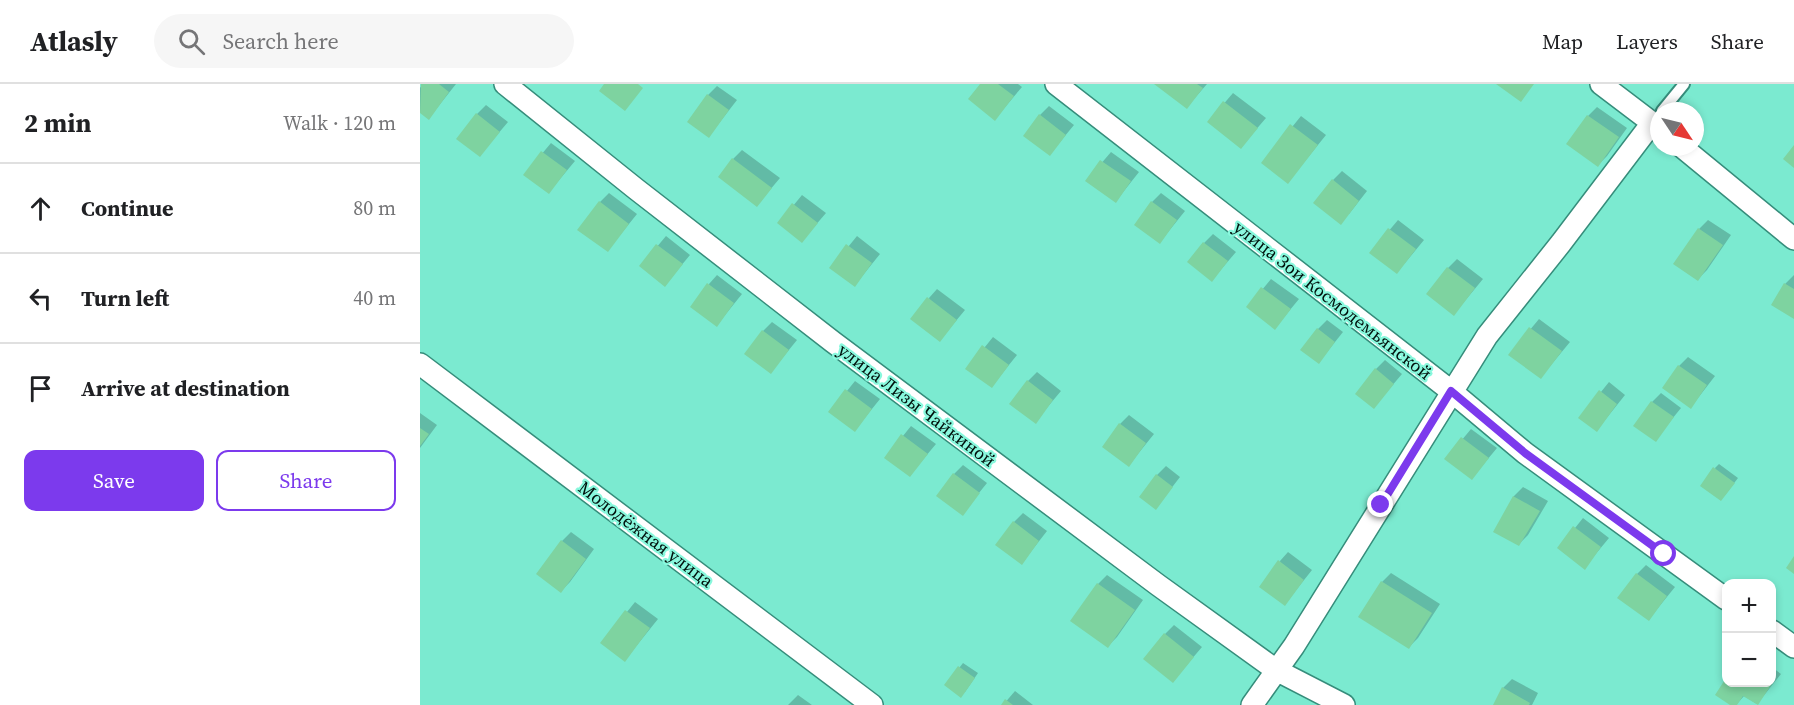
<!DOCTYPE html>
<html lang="en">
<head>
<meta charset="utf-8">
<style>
	:root { --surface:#fff; --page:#f6f6f6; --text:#202124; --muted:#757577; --line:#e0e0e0; --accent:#7c3aed }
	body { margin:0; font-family:"Source Serif 4",serif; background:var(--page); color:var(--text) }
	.controls { position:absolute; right:18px; bottom:18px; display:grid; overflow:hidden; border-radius:12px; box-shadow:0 3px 9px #0003 }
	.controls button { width:54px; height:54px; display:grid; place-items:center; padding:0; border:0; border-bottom:2px solid var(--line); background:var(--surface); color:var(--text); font:30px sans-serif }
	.compass { position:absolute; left:1230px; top:18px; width:54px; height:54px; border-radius:50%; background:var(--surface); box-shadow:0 3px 9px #0003; rotate:125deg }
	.stop { position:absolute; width:18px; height:18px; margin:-14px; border:4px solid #7c3aed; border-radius:50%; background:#fff }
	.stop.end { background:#7c3aed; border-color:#fff; box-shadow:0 2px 6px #0008 }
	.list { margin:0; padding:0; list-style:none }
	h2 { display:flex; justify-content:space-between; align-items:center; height:78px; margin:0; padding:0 24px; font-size:26px }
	h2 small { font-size:20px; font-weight:400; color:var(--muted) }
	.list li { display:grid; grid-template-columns:39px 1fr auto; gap:18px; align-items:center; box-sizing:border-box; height:90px; padding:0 24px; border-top:2px solid var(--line) }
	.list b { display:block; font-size:22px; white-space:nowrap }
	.list em { font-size:20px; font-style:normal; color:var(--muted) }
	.actions { display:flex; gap:12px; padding:18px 24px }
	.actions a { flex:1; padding:14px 0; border:2px solid var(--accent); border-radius:12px; text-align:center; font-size:21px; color:var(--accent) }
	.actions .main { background:var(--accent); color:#fff }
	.icon { flex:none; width:33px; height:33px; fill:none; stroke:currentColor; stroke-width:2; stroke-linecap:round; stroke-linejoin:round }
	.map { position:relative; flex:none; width:1374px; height:621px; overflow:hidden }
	header { display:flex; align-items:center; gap:36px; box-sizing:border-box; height:84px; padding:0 30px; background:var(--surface); border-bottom:2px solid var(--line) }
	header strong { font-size:28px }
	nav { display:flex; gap:33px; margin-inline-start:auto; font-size:21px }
	.search { width:420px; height:54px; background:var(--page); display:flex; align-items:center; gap:15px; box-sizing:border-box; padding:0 21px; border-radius:33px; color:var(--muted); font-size:22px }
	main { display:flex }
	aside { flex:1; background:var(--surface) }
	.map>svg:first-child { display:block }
	.shadow { fill:#0003 }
	.building { fill:#7ed3a0 }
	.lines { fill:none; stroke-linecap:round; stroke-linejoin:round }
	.lane-casing { stroke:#368d7b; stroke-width:14 }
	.street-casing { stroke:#368d7b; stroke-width:24 }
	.lane { stroke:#fff; stroke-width:10 }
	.street { stroke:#fff; stroke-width:21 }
	.route { stroke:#7c3aed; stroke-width:8 }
	.labels { text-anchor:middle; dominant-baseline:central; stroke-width:4.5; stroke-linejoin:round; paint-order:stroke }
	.street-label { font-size:18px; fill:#00110c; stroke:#88f8dd }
</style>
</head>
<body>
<header>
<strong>Atlasly</strong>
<div class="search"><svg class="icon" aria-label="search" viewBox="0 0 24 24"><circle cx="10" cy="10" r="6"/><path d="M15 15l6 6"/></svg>Search here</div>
<nav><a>Map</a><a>Layers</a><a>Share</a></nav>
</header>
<main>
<aside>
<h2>2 min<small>Walk · 120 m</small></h2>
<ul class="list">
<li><svg class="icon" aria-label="ahead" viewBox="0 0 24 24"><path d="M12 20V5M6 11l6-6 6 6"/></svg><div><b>Continue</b></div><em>80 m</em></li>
<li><svg class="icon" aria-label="left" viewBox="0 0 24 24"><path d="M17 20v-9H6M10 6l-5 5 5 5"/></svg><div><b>Turn left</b></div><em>40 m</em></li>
<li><svg class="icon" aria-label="arrive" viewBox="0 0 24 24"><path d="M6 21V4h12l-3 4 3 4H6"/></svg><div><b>Arrive at destination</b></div></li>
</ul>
<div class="actions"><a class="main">Save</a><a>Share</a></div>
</aside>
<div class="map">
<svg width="1374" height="621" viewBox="0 0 1374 621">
	<rect width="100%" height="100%" fill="#7bead0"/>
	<path class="shadow" d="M3 0H36L9 34 0 28V4Z
		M562 0H598L602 3 575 35Z
		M738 0H787L767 23Z
		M297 2 317 16 289 52 288 11Z
		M813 9 846 34 821 63 789 37Z
		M66 21 88 38 60 71 57 30Z
		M629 22 654 41 630 70 620 31Z
		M1177 23 1207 44 1187 72 1178 81 1148 60 1168 32Z
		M881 32 906 51 868 98 843 79Z
		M131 59 155 77 129 108 105 90Z
		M322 66 360 94 337 121 313 75Z
		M691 68 719 88 696 117 667 96Z
		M922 87 947 107 929 130 913 96Z
		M189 109 217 130 188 166 180 118Z
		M741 109 765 127 740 158 732 118Z
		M382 111 406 129 382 157 359 139Z
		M978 136 1004 156 985 179 951 168Z
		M1288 136 1311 151 1287 186 1278 195 1279 145Z
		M793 150 816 168 792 196 784 159Z
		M246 152 270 171 245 201 221 182Z
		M437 152 460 170 435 201 411 184Z
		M1037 175 1063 195 1034 230 1028 184Z
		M297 191 322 210 297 241 289 200Z
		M1374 191V234L1365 200Z
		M851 195 879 215 855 244 828 223Z
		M517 205 545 226 520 256 509 214Z
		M1119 235 1150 258 1121 293 1090 270Z
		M907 236 923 248 899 278 898 245Z
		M352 238 377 256 351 288 343 247Z
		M573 253 597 271 572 302 548 284Z
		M1268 273 1295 292 1271 323 1259 282Z
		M965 276 982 290 954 323 956 285Z
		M617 288 641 307 615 338 608 297Z
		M435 297 460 315 435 346 410 328Z
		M1189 298 1205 311 1177 346 1160 334Z
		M1241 309 1261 324 1235 356 1232 318Z
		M0 329 17 341 0 364Z
		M709 331 734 350 709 381 700 340Z
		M491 342 516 360 490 391 466 373Z
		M1051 345 1077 364 1052 394 1026 375Z
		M1299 380 1318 394 1305 411 1295 384Z
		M543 381 567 399 542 430 534 390Z
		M746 382 760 393 736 424 737 391Z
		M1103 403 1128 417 1108 451 1099 460 1075 447 1094 412Z
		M603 429 627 447 602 479 594 438Z
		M1163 434 1189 454 1164 484 1139 464Z
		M151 448 174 465 150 498 141 507 142 457Z
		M868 468 892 486 865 520 860 477Z
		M1226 481 1255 503 1229 535 1217 490Z
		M971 489 1020 520 998 554 989 563 962 498Z
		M687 491 723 516 697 553 688 562 678 500Z
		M215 518 238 535 205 576 182 559Z
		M754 541 782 563 753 597 745 550Z
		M543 579 558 589 545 608 526 601Z
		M1352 583 1361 590 1337 620 1324 612 1316 621H1312L1297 610 1306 597V598H1352Z
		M1092 595 1118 609 1112 621H1074L1083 604Z
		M595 607 613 621H583Z
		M378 611 392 621H368Z"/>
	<path class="building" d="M1 0H19L29 8 9 36 0 29Z
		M184 0H218L223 4 205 27 179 7Z
		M560 0H578L594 12 575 37 548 15Z
		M734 0H777L783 4 767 25Z
		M1076 0H1114L1101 18Z
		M287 10 309 26 289 54 267 38Z
		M803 17 838 44 821 65 787 38Z
		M56 29 80 48 60 73 36 55Z
		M619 30 646 51 630 72 603 52Z
		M1167 31 1199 53 1178 83 1146 60Z
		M870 40 898 61 868 100 841 79Z
		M1374 61V84L1363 75Z
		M121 67 147 86 129 110 103 91Z
		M312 74 352 104 337 123 298 93Z
		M680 76 711 97 696 119 665 97Z
		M912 95 939 117 921 141 893 119Z
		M179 117 209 140 188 168 157 146Z
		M731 117 757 136 740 160 714 141Z
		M372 119 398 139 382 159 357 139Z
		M968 144 996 165 977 190 949 169Z
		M1278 144 1303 161 1278 197 1253 180Z
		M783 158 808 177 792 198 767 178Z
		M236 160 263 180 245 203 219 182Z
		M426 160 452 179 435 203 409 184Z
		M1027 183 1055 204 1034 232 1006 210Z
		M287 199 314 219 297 243 270 223Z
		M1364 199 1374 205V235L1351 221Z
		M841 203 871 225 855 246 826 223Z
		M507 213 537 236 520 258 490 235Z
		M1109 243 1142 267 1121 295 1088 271Z
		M897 244 915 258 899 280 880 266Z
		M342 246 369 266 351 290 324 270Z
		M562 261 589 281 572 304 545 285Z
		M1258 281 1287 301 1271 325 1242 304Z
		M955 284 974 300 954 325 935 310Z
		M607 296 633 316 616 340 589 320Z
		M425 305 452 325 435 348 408 328Z
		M1179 306 1197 320 1177 348 1158 334Z
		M1231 317 1254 333 1236 358 1213 342Z
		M699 339 726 359 709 383 682 363Z
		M0 344 9 350 0 362Z
		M481 350 508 370 490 393 464 374Z
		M1041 353 1069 374 1052 396 1024 375Z
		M1293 383 1315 399 1301 417 1280 402Z
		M533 389 560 409 543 432 516 412Z
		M736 390 753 403 736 426 719 413Z
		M1093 412 1120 427 1099 462 1073 448Z
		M593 437 619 457 602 481 575 461Z
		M1153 442 1181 463 1165 486 1137 464Z
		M141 456 166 475 141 509 116 490Z
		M1374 472V490L1366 484Z
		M858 476 884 496 865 522 839 503Z
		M1216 489 1247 512 1229 537 1197 514Z
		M961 497 1012 529 989 565 938 533Z
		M677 499 715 526 688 564 650 537Z
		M205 526 230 544 205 578 180 559Z
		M744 549 774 573 753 599 723 575Z
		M538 582 555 594 541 614 524 601Z
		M1306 594V598H1353L1338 621 1323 612 1317 621H1310L1295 611Z
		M1082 603 1110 619 1109 621H1073Z
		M585 615 593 621H581Z"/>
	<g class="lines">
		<defs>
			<path id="lane" d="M1242 27 1264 0"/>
			<path id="street" d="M85 0 216 105 413 258 738 501 856 586 924 621
				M636 0 1031 307 1105 369 1306 515
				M1181 0 1239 44
				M1262 63 1374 155
				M0 280 452 621
				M1352 547 1374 563
				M832 621 874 562 1067 252 1141 159 1232 39"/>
		</defs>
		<use href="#lane" class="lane-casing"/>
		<use href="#street" class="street-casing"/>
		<use href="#lane" class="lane"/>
		<use href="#street" class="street"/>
	</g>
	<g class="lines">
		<path class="route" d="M961 421 1031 307 1105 369 1244 470"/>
	</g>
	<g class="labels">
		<g class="street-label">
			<text transform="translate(913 216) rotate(38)">улица Зои Космодемьянской</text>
			<text transform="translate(497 321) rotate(37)">улица Лизы Чайкиной</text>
			<text transform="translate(226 450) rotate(37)">Молодёжная улица</text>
		</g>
	</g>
</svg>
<div class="controls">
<button>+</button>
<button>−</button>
</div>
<svg class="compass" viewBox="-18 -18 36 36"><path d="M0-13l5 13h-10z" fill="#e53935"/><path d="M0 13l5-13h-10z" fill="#757577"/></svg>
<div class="stop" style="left:1244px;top:470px"></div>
<div class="stop end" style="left:961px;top:421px"></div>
</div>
</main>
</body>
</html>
